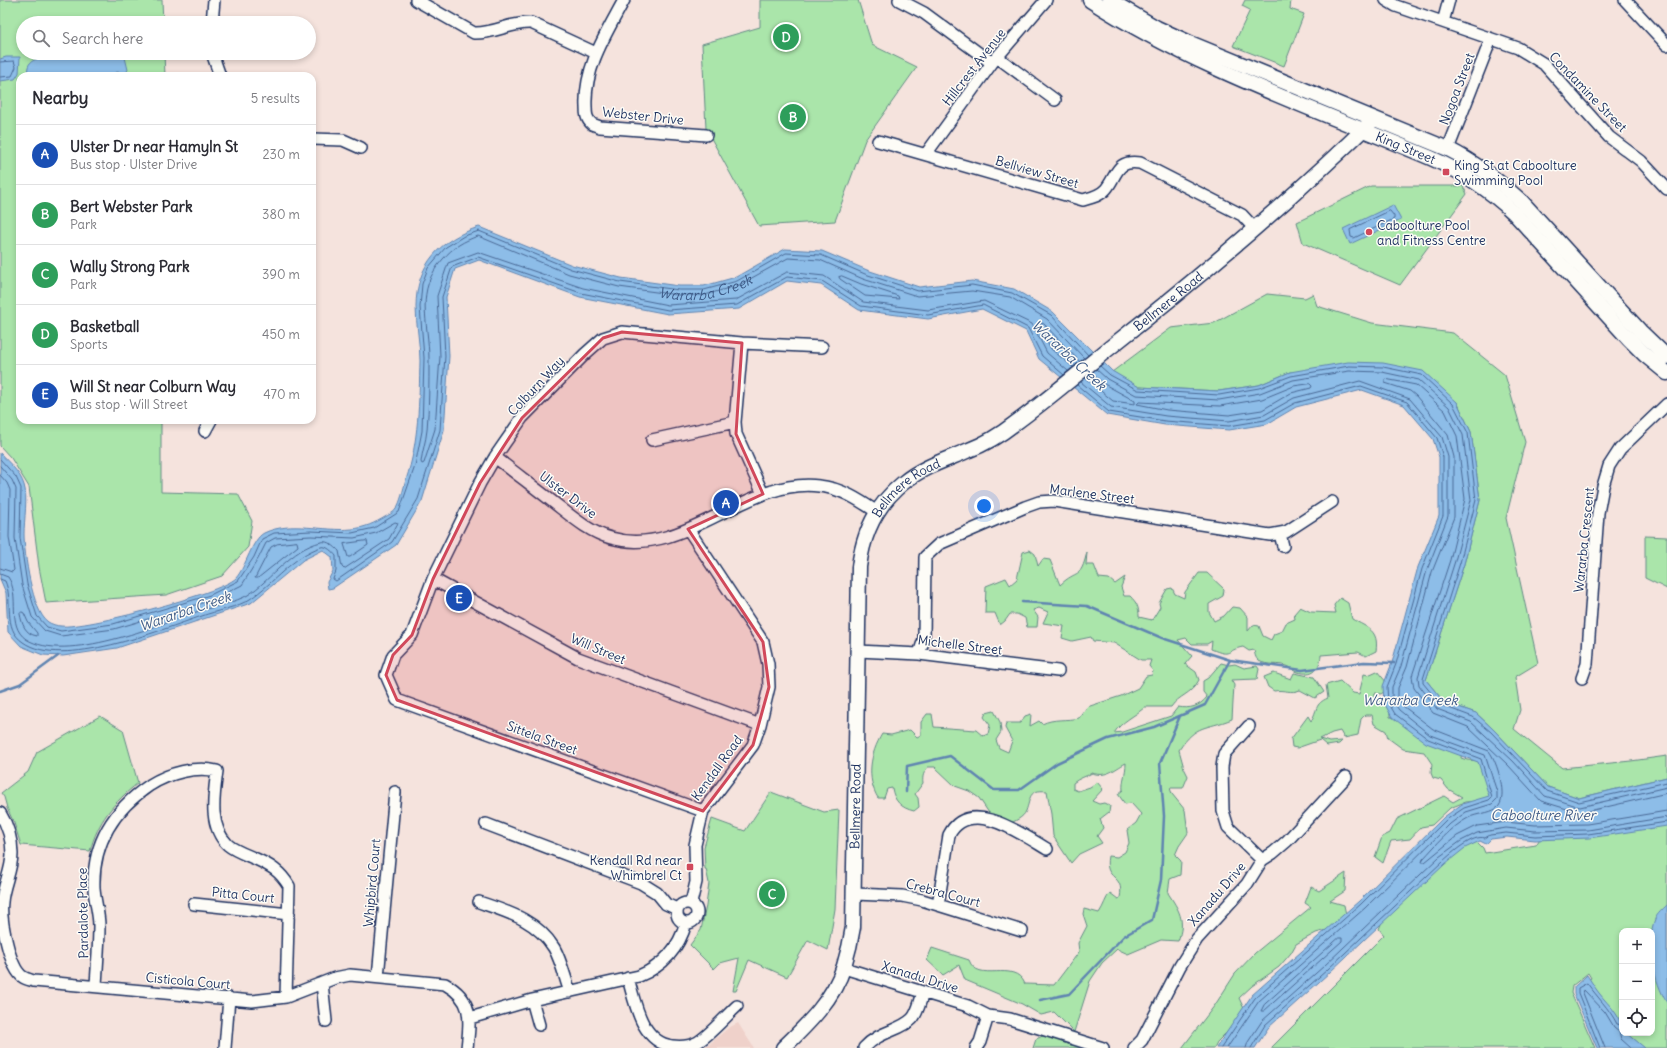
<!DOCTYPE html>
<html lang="en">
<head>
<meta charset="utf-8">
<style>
	:root { --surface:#fff; --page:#f7f7f7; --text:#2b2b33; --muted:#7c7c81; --line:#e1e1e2; --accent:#d1495b }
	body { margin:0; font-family:Delius,sans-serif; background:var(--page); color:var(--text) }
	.controls { position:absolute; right:12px; bottom:12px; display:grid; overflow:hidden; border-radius:8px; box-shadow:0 2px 6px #0003 }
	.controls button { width:36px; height:36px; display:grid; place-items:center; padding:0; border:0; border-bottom:1px solid var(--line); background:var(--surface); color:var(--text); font:20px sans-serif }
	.you { position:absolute; left:984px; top:506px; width:14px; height:14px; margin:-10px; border:3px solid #fff; border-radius:50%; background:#1a73e8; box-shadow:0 0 0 6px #1a73e833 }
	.badge { display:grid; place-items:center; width:26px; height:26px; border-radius:50%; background:var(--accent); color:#fff; font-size:13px; font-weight:700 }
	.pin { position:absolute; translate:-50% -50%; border:2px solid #fff; box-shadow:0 1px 4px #0006 }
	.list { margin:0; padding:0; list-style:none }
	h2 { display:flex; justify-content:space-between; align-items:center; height:52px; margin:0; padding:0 16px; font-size:17px }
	h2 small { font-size:13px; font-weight:400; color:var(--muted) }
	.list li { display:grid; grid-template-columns:26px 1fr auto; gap:12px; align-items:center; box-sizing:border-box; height:60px; padding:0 16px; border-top:1px solid var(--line) }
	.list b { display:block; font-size:15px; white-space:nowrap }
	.list p { margin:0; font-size:13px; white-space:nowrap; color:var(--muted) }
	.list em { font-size:13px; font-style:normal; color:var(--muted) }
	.icon { flex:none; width:22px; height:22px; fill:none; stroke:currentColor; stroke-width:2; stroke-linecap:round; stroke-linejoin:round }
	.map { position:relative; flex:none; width:1667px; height:1048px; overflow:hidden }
	.search { position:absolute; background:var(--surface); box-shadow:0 2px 6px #0003; left:16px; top:16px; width:300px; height:44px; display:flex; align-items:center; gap:10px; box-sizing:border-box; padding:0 14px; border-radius:22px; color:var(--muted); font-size:15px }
	.panel { position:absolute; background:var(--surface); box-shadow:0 2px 6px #0003; left:16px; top:72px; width:300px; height:352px; border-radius:12px }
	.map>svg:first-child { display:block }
	.built { fill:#efd1ca }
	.green { fill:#aae5aa; stroke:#628a84 }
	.water { fill:#8dbde8; stroke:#5f84b1 }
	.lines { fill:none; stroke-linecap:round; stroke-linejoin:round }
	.shore { stroke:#496895; stroke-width:1 }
	.stream { stroke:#5f84b1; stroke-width:2.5 }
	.minor-casing { stroke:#1b2f5e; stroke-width:14 }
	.major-casing { stroke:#1b2f5e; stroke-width:17 }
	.minor { stroke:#fdfcf7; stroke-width:11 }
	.major { stroke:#fdfcf7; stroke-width:14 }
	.marked { fill:#d1495b; fill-opacity:0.2; stroke:#d1495b; stroke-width:3; stroke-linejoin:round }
	.poi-dot { fill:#d1495b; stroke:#fdfcf7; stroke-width:1.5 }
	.labels { text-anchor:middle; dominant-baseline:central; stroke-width:3; stroke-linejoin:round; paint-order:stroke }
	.street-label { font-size:13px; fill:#1b2f5e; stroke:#fdfcf7 }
	.poi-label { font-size:13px; fill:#1b2f5e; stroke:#fdfcf7; text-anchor:start }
	.water-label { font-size:14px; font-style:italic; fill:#3d5a87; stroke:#fdfcf7 }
</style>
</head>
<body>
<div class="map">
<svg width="1667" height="1048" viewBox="0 0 1667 1048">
	<rect width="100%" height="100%" fill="#f5e3dd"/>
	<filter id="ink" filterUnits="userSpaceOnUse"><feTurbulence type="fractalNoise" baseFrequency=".025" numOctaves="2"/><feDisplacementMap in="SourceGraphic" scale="8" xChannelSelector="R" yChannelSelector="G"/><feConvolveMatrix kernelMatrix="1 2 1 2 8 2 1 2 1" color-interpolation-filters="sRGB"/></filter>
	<g filter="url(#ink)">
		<path class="built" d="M738 1023 754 1048H705L728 1028Z"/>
		<path class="green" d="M0 0H162L163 23H23V53H164L165 76H20V420H161V492L238 494 252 521 248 547 222 576 166 595 46 603 39 567 29 487 11 458 0 446Z
			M760 0H858L872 45 917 67 865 140 835 221 759 226 706 129 702 44 760 27Z
			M1245 0H1291L1290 9 1304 14 1284 66 1233 46 1250 10 1242 6Z
			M1371 186H1463L1467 194 1400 285 1303 243 1297 222Z
			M1267 294 1305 298 1313 294 1317 306 1372 323 1453 333 1505 375 1525 442 1506 518 1538 663 1515 677 1520 710 1514 729 1562 768 1631 761 1667 756V777L1579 798 1548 787 1494 730 1476 713 1444 702 1426 680 1464 564 1480 500 1471 432 1457 402 1290 372 1259 385 1219 391 1139 387 1112 372 1171 328 1214 323Z
			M1645 536 1667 537V589L1645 578Z
			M1030 550 1035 554 1038 566 1043 559 1050 560 1060 585C1078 568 1080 581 1087 552L1086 565H1094L1099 578 1109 579 1115 584 1125 577 1121 587 1124 596H1130C1137 603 1139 607 1139 617L1152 620 1160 607 1159 603 1167 589 1172 588 1175 594 1184 598 1185 592 1199 573H1207L1224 589 1223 596 1209 604V612L1214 621 1224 616 1232 607 1240 608 1248 617V631L1253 625 1259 626 1263 636 1271 640 1274 634 1282 631 1286 623 1295 619 1294 614 1300 607 1311 612 1336 613 1334 605 1340 598 1348 603 1352 619C1368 628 1379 630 1376 651L1366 656 1358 652 1321 655C1320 669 1313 676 1298 672 1294 671 1291 667 1287 666 1278 663 1267 666 1259 661 1255 658 1255 654 1254 650L1249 651 1243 647C1226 650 1232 658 1211 649L1212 641 1207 644H1192L1186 638 1178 640 1192 656 1185 664 1196 672 1199 680C1191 695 1179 695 1171 707H1145C1135 716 1122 721 1114 733L1122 732 1171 716 1178 707C1190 709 1199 707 1207 697L1203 692V681L1208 678 1221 663 1229 665 1235 664 1244 668 1257 666 1259 669 1257 679 1231 680 1234 685 1232 719C1205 730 1197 723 1179 750L1184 768 1188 776 1183 788H1170L1172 794 1185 810 1188 833 1179 846 1175 855 1181 861 1180 875 1170 879 1168 893C1179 910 1186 920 1178 941L1161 940 1128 954 1117 949 1102 963 1090 981 1074 1032 1054 1012 1041 1015 1022 1004 965 980 959 965 943 975 927 960 932 948 969 960C978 985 1014 958 1025 984L1054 985 1079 952 1078 943 1087 926 1083 914 1084 909 1099 913C1104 906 1105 899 1110 893L1118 899 1120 898C1125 872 1103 882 1108 856L1117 857 1125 852 1129 843 1127 830 1136 823 1141 814 1131 803 1125 804 1118 794 1123 790C1122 781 1126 773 1126 763 1114 769 1107 778 1092 773 1085 777 1079 778 1073 783V789L1078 791 1090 787 1097 782 1103 789 1092 801 1099 804 1104 803 1110 806 1109 812 1100 819 1103 828 1097 836 1102 843 1079 854 1071 863 1053 836 1051 814 1047 791C1028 789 1031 798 1026 811 1023 818 1015 821 1008 824L991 816 979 798 969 791 955 786 935 767H928C924 772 922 776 923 783L915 794 918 798 919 807 914 811C901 808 894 801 892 788L887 789 884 798H878C866 778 870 754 882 734L891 735 910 730 917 737 921 735V722L927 714H932L934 727 976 730 983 736 988 734 990 725 984 717 986 713 994 711 1000 722 1001 732 996 740 999 748 1008 752 1012 741 1005 728 1006 723H1020L1025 716 1031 714 1030 726 1039 721 1042 724C1054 718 1066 721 1079 718L1087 707 1121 696 1138 688 1146 676 1152 675 1153 671 1149 666 1151 660H1141L1114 643 1093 641 1091 637 1072 641 1062 638 1064 626 1043 623 1048 612 1039 608 1033 610 1038 617 1037 627H1027L1025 618 1017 614H1010L1005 621 1000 625 995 613H985L986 586 1006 578 1010 585 1017 579 1023 552Z
			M1377 671 1387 683 1385 691 1381 694 1375 693 1373 697 1376 700 1386 701 1390 709V717H1400L1462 751 1461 758 1467 760 1481 761 1494 798 1480 801 1465 802 1450 808 1432 825 1421 827 1410 839 1391 841 1383 863 1375 857 1382 837 1390 833 1397 819 1444 796 1453 802 1462 797 1448 789 1441 780 1433 778 1431 773 1432 764 1424 752 1403 749 1388 738 1386 731 1374 724 1372 715H1365L1361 719 1358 735 1344 738 1340 731 1332 733 1320 739 1329 742 1342 741 1339 744 1327 746 1320 740 1297 748 1292 747 1291 739 1308 716 1311 721C1318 710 1314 704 1328 698L1326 685 1340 681 1353 693 1359 694 1364 674 1368 675Z
			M1274 673 1291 679 1294 673 1314 677 1324 692 1315 698 1300 690C1291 694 1284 689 1274 691L1268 687 1264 677Z
			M100 716 123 730 138 783C113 803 98 821 90 851L21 845 14 823 7 808 4 797 1 793 28 772 37 752Z
			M771 792 824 812 839 810 835 909 828 950 808 940 787 977 749 960 736 991H733L739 958 720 963 714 969 690 945 701 930 706 906 709 883 706 869H705L704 847 712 819 745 831Z
			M1667 820V1048H1639L1625 1033H1652V931H1622V1028L1588 980 1591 978 1588 973 1572 986 1571 993 1595 1048H1271L1384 935 1379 929 1383 919 1453 851 1475 840 1483 848 1485 853 1536 845 1543 834Z
			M1346 873 1345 891 1330 901 1344 905 1346 915 1334 928 1316 933 1296 944 1291 953 1279 967 1252 986 1239 998 1246 1013 1217 1042 1214 1048H1182L1215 1005 1235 974 1255 953 1311 907 1305 903 1311 887 1319 891Z
			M1047 1034 1071 1045 1084 1044 1096 1048H1033L1036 1039Z"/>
		<path class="water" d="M49 53H124L128 70 125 73 117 72 108 76H28C25 58 37 61 49 53Z
			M6 57H20L19 73 15 79 0 81V59Z
			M1393 205 1401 220 1350 244 1343 229Z
			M479 227 572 265 621 278 679 286H704L736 277 785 249 822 251 867 270 919 287 972 281 1014 289 1053 312 1112 371 1139 387 1219 391 1259 385 1290 372 1348 362 1383 363 1423 371 1457 402 1471 432 1480 500 1464 564 1426 680 1444 702 1476 713 1494 730 1548 787 1579 798 1667 777V826L1589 838 1535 840 1507 837 1491 839 1486 844 1480 841 1465 848 1445 864 1330 972 1268 1028 1255 1048H1216L1252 995 1359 901 1444 817 1462 804 1489 796 1478 762 1426 743 1392 717 1384 703 1383 686 1392 663 1418 567 1439 516V457L1433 439 1404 405 1362 390 1296 407 1267 424 1229 430 1165 425 1107 415 1039 359 1026 331 982 309 928 319 859 310 821 285 787 281 739 309 668 314 580 297 479 260 455 269 446 297 449 356 444 430 422 501 396 545 333 588 328 589 327 582 333 571 332 557 323 550 303 560 251 603 117 648 63 656 43 655 21 646 8 632 6 593 0 579V453C9 463 20 472 24 485 28 497 24 520 24 534 24 553 32 611 48 622 51 624 57 626 61 626 84 629 220 594 236 578 246 567 252 539 264 533 291 520 323 532 352 529 364 528 375 523 385 517 388 515 394 513 396 509 401 502 403 489 406 480 419 441 419 402 420 361 420 343 416 325 416 307 416 265 440 239 479 227Z
			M1667 905V1003C1654 982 1645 943 1655 919 1657 914 1663 909 1667 905Z
			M1587 975C1591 981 1595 988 1599 993 1609 1006 1622 1015 1622 1033H1627L1645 1048H1597L1574 994V987Z"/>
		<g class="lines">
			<g class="shore">
				<path d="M0 62 14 61 16 67 12 76 0 77"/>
				<path d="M1390 211 1394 216V219L1354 238 1351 237 1350 230Z"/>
				<path d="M842 276 861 284 898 296 899 299 865 296 840 279 839 277Z"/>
				<path d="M1100 366 1110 375 1138 390 1219 395 1259 388 1291 376 1349 366 1383 367 1422 375 1453 404 1468 433 1476 500 1460 563 1423 679V683L1441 705 1473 717 1491 732 1547 791 1579 802 1667 782"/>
				<path d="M1073 367 1051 349 1040 326 1041 323 1044 324 1080 362"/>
				<path d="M1096 369 1107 379 1136 395 1219 400 1260 393 1293 380 1349 371 1382 372 1419 380 1449 407 1463 435 1471 500 1455 561 1418 677 1419 685 1437 709 1471 722 1513 761 1545 796 1580 807 1667 787"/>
				<path id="s1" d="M1068 371 1047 353 1032 324 984 301 928 310 863 302 824 276 787 272 736 300 668 305 583 288 478 252 448 263 437 296 440 356 435 429 424 463 422 464 421 462C422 452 426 441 427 430 429 407 429 383 429 360 429 321 414 291 443 259 453 247 464 241 478 236L569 274 619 287 678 295H705L739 285 788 258 820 260 863 279 917 296 972 291 1010 297 1047 319 1084 358"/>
				<path d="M1085 378 1113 401 1135 404V401L1104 384 1091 373"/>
				<path d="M1081 382 1111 407 1166 416 1229 421 1264 415 1294 398 1360 381 1410 399 1442 437 1448 457V516L1427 570 1401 666 1392 687V700L1399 710 1430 735 1485 755 1497 792V799L1492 804 1466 812 1450 824 1365 908 1259 1001 1227 1048"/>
				<path d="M1310 384 1312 386 1311 388 1291 393 1262 410 1229 415 1167 410 1137 404 1139 402 1220 406 1262 399 1294 386Z"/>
				<path d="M1077 385 1109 412 1165 421 1229 426 1265 420 1295 403 1361 386 1407 402 1437 438 1443 457V516L1422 569 1396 664 1387 687 1388 702 1395 714 1428 739 1481 759 1492 797 1489 800 1464 808 1446 820 1361 904 1255 998 1221 1048"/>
				<path d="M0 459 16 477 21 488 20 538 27 584 37 616 47 627 61 631 113 624 210 595 238 581 254 557 262 539 274 533 311 531 352 533 374 528 399 512 415 466 422 431 424 358 420 307 422 284 428 268 446 247 464 236 479 231 571 269 620 282 679 290H704L737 281 786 253 821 255 865 274 918 291 972 285 1012 293 1051 315 1088 355"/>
				<path d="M0 466 12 480 16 489 15 538 22 585 32 617 45 631 61 636 114 629 212 600 242 585 258 559 266 543 275 538 311 536 354 538 376 533 395 522 398 523 389 539 344 569 342 567 339 551C335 547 328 540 321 542 291 549 272 579 248 595 236 602 213 607 199 611 158 625 66 664 26 639 6 625 21 596 8 577L0 574"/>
				<path d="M0 475 7 483 10 490 9 537 14 570 12 572 0 568"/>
				<path d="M367 541 368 545 350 557H348L344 544Z"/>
				<path d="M297 542 298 546 258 578H255L271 547 277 544Z"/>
				<path d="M0 579 5 581C14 601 2 628 23 642 62 670 160 630 202 616 215 611 239 607 250 599 274 583 293 556 321 547 326 545 333 552 336 556V571L333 579 336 581 392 542 418 499 440 430 445 356 442 297 452 267 478 257 581 293 668 310 737 305 787 277 822 281 861 306 928 315 983 305 1028 328 1042 356 1064 375"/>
				<path d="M22 612 24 613 28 622 37 633V636C25 634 22 624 20 614Z"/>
				<path d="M1667 793 1580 813 1541 801 1508 765 1468 727 1433 713 1414 688 1412 676 1450 560 1465 499 1457 436 1445 411 1416 385 1385 379V383L1410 391 1416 396 1448 435 1454 457V517L1432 572 1407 667 1398 688V698L1403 706 1433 729 1489 751C1497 761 1509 799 1497 808 1489 814 1477 813 1468 818 1451 827 1436 845 1423 859L1422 862H1425L1457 836 1477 826 1506 822 1535 825 1587 824 1667 811"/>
				<path d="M1339 938H1342V941L1264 1011H1261L1264 1005Z"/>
				<path d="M1246 1048 1248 1042 1262 1021 1324 966 1439 857 1461 841 1477 833 1506 828 1535 831 1588 830 1667 817"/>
				<path d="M1251 1048 1265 1025 1328 969 1443 861C1452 853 1473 834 1485 838L1490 835 1506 833 1535 836 1588 834 1667 822"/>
				<path d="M1600 1048 1578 993V988L1587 983C1597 997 1609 1008 1617 1024L1622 1025"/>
				<path d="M1605 1048 1583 993 1584 990 1605 1012 1614 1027 1619 1031 1621 1039 1631 1048"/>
			</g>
			<path class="stream" d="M1022 602 1087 606 1162 638 1230 660 1302 670 1364 662 1394 663
				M0 691 20 684 58 656
				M906 792 907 766 950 756 994 790H1019L1057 763 1108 739 1154 727 1205 705 1230 660
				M1040 1000 1069 994 1124 936 1152 920 1161 880 1164 816 1160 763 1180 716"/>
			<defs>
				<path id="minor" d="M416 0 474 33C494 34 511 22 531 23L596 53
					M624 0C606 34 584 67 586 107 586 113 586 119 592 124 594 125 598 126 600 127L706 135
					M899 0 924 13 992 63
					M1386 0 1396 6 1518 48 1544 64 1609 137 1641 161 1667 189
					M1625 0 1667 45
					M1443 22 1449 0
					M212 23 214 0
					M212 53 220 76
					M997 57 1055 100
					M312 139 343 140 361 148
					M878 141 1083 200C1090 198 1100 196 1106 189 1117 176 1116 159 1140 163L1242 215 1254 228
					M1448 149 1491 39
					M926 154 992 63 1046 0
					M742 343 735 422 736 434 763 494
					M205 431 211 420
					M652 440 735 422
					M495 457C514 472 534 487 553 502 571 516 589 532 611 538 685 559 745 477 819 486 841 488 859 500 877 512
					M688 529 763 642 768 664 769 687 760 725 753 745 703 811 695 845 696 882 691 903
					M1280 534 1283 546
					M433 579 578 658 760 725
					M858 651 919 654 1058 671
					M919 654 924 639 925 557 939 544 1025 507 1039 502 1054 501 1270 535 1286 532 1332 502
					M1582 678 1587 664 1598 513 1603 486 1609 466 1620 449 1667 404
					M1249 726 1224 754 1222 767 1223 811 1228 827 1262 860
					M703 811 397 700 386 675 393 655 412 635 433 579 480 483 495 457 522 418 585 354 603 338 622 332 742 343 822 347
					M0 813C8 826 12 839 12 854 12 870 3 886 2 902 0 918 9 968 23 977 26 979 31 980 34 981L252 1001 286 997 335 978 350 975 445 984C474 1000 470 1020 467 1048
					M486 824 641 883 657 893 666 904 677 909
					M855 894 902 896 922 900 1022 931
					M479 902C508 912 537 920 554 948 561 960 565 978 570 992
					M677 913a10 10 0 1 1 20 0a10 10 0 1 1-20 0Z
					M194 904 289 914
					M938 905 949 835C969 796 1022 834 1047 849
					M844 968 968 1006 988 1016 1010 1019 1103 1048
					M378 977 395 792
					M628 978C635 1002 641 1042 672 1046 681 1047 688 1047 696 1043 707 1038 727 1015 737 1006
					M322 983 326 1021
					M96 986C97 966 99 946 99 926 99 913 95 902 94 889 92 844 113 810 150 785 169 773 195 766 217 771 214 795 208 826 228 845 235 851 247 855 256 859 271 866 280 871 289 886L286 997
					M532 1000 539 1025
					M470 1018 532 1000 639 976C663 966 679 948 686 923
					M225 1048 229 998
					M864 1048C879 1031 900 1031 912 1019 918 1013 920 1001 923 993
					M976 1048 980 1042 988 1016
					M1134 1048 1142 1040 1180 966 1197 939 1247 884 1262 860 1273 853 1287 841 1346 777"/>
				<g id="major">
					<path id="s2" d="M1090 0C1195 68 1316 109 1431 158 1463 172 1489 189 1514 213L1629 339 1645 355 1667 373"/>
					<path d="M1109 0 1157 28 1190 43 1448 149C1476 163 1499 181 1522 202L1640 331 1667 357"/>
					<path id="s3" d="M783 1048C807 1025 834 999 844 966 848 953 851 940 853 927L859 567C863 534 877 504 903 483 922 467 946 460 969 450 985 444 1000 435 1014 424 1046 401 1076 375 1107 350 1200 277 1290 201 1374 119"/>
				</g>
			</defs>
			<use href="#minor" class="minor-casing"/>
			<use href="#major" class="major-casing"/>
			<use href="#minor" class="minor"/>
			<use href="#major" class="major"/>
		</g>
	</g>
	<path class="marked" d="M622 332 742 343 736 434 763 494 688 529 763 642 769 687 753 745 703 811 397 700 386 675 393 655 412 635 433 579 480 483 522 418 603 338Z"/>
	<g class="poi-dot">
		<rect x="1442" y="168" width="8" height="8" rx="2"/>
		<circle cx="1369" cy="232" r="4"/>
		<rect x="686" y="863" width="8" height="8" rx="2"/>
	</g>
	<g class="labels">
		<g class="street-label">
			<text transform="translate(974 67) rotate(-52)">Hillcrest Avenue</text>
			<text transform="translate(1457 89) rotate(-69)">Nogoa Street</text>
			<text transform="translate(1588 92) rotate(46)">Condamine Street</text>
			<text transform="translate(643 116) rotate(6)">Webster Drive</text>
			<text stroke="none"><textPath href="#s2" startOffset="349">King Street</textPath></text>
			<text transform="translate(1037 172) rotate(16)">Bellview Street</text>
			<text stroke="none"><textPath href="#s3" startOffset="924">Bellmere Road</textPath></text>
			<text transform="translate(536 386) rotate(-47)">Colburn Way</text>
			<text stroke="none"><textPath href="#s3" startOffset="600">Bellmere Road</textPath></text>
			<text transform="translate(1092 494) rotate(7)">Marlene Street</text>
			<text transform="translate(568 495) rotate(37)">Ulster Drive</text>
			<text transform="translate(1584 540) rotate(-84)">Wararba Crescent</text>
			<text transform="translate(960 645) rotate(7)">Michelle Street</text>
			<text transform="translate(598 649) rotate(23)">Will Street</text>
			<text transform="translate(542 738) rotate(20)">Sittela Street</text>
			<text transform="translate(717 768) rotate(-54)">Kendall Road</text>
			<text stroke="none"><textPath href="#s3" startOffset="264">Bellmere Road</textPath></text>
			<text transform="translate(372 883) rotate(-85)">Whipbird Court</text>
			<text transform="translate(943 893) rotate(15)">Crebra Court</text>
			<text transform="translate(1217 894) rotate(-49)">Xanadu Drive</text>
			<text transform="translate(243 895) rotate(6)">Pitta Court</text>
			<text transform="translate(83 913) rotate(-91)">Pardalote Place</text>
			<text transform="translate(920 977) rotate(17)">Xanadu Drive</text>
			<text transform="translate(188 981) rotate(5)">Cisticola Court</text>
		</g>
		<g class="poi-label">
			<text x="1454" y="165">King St at Caboolture<tspan x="1454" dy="15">Swimming Pool</tspan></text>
			<text x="1377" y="225">Caboolture Pool<tspan x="1377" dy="15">and Fitness Centre</tspan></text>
			<text x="682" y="860" text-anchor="end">Kendall Rd near<tspan x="682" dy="15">Whimbrel Ct</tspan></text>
		</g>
		<g class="water-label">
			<text stroke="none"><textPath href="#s1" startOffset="1373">Wararba Creek</textPath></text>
			<text transform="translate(1069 355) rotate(43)">Wararba Creek</text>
			<text transform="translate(185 611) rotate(-19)">Wararba Creek</text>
			<text x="1410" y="700">Wararba Creek</text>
			<text x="1543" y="815">Caboolture River</text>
		</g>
	</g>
</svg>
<div class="controls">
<button>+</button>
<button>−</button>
<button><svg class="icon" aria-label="locate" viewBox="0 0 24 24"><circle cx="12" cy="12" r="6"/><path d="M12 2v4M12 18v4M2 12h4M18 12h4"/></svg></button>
</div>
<div class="you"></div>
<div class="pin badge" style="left:726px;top:503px;background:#1a4fb4">A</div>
<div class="pin badge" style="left:793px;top:117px;background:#2e9e5b">B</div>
<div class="pin badge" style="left:772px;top:894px;background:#2e9e5b">C</div>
<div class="pin badge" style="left:786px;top:37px;background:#2e9e5b">D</div>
<div class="pin badge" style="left:459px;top:598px;background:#1a4fb4">E</div>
<div class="search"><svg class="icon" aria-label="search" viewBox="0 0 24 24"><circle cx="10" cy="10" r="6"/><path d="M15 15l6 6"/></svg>Search here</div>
<section class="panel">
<h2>Nearby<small>5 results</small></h2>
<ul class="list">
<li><span class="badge" style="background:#1a4fb4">A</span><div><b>Ulster Dr near Hamyln St</b><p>Bus stop · Ulster Drive</p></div><em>230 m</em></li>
<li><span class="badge" style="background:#2e9e5b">B</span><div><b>Bert Webster Park</b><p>Park</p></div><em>380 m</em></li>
<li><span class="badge" style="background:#2e9e5b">C</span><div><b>Wally Strong Park</b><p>Park</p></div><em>390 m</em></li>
<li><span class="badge" style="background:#2e9e5b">D</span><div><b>Basketball</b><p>Sports</p></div><em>450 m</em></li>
<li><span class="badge" style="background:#1a4fb4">E</span><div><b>Will St near Colburn Way</b><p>Bus stop · Will Street</p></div><em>470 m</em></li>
</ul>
</section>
</div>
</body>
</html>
